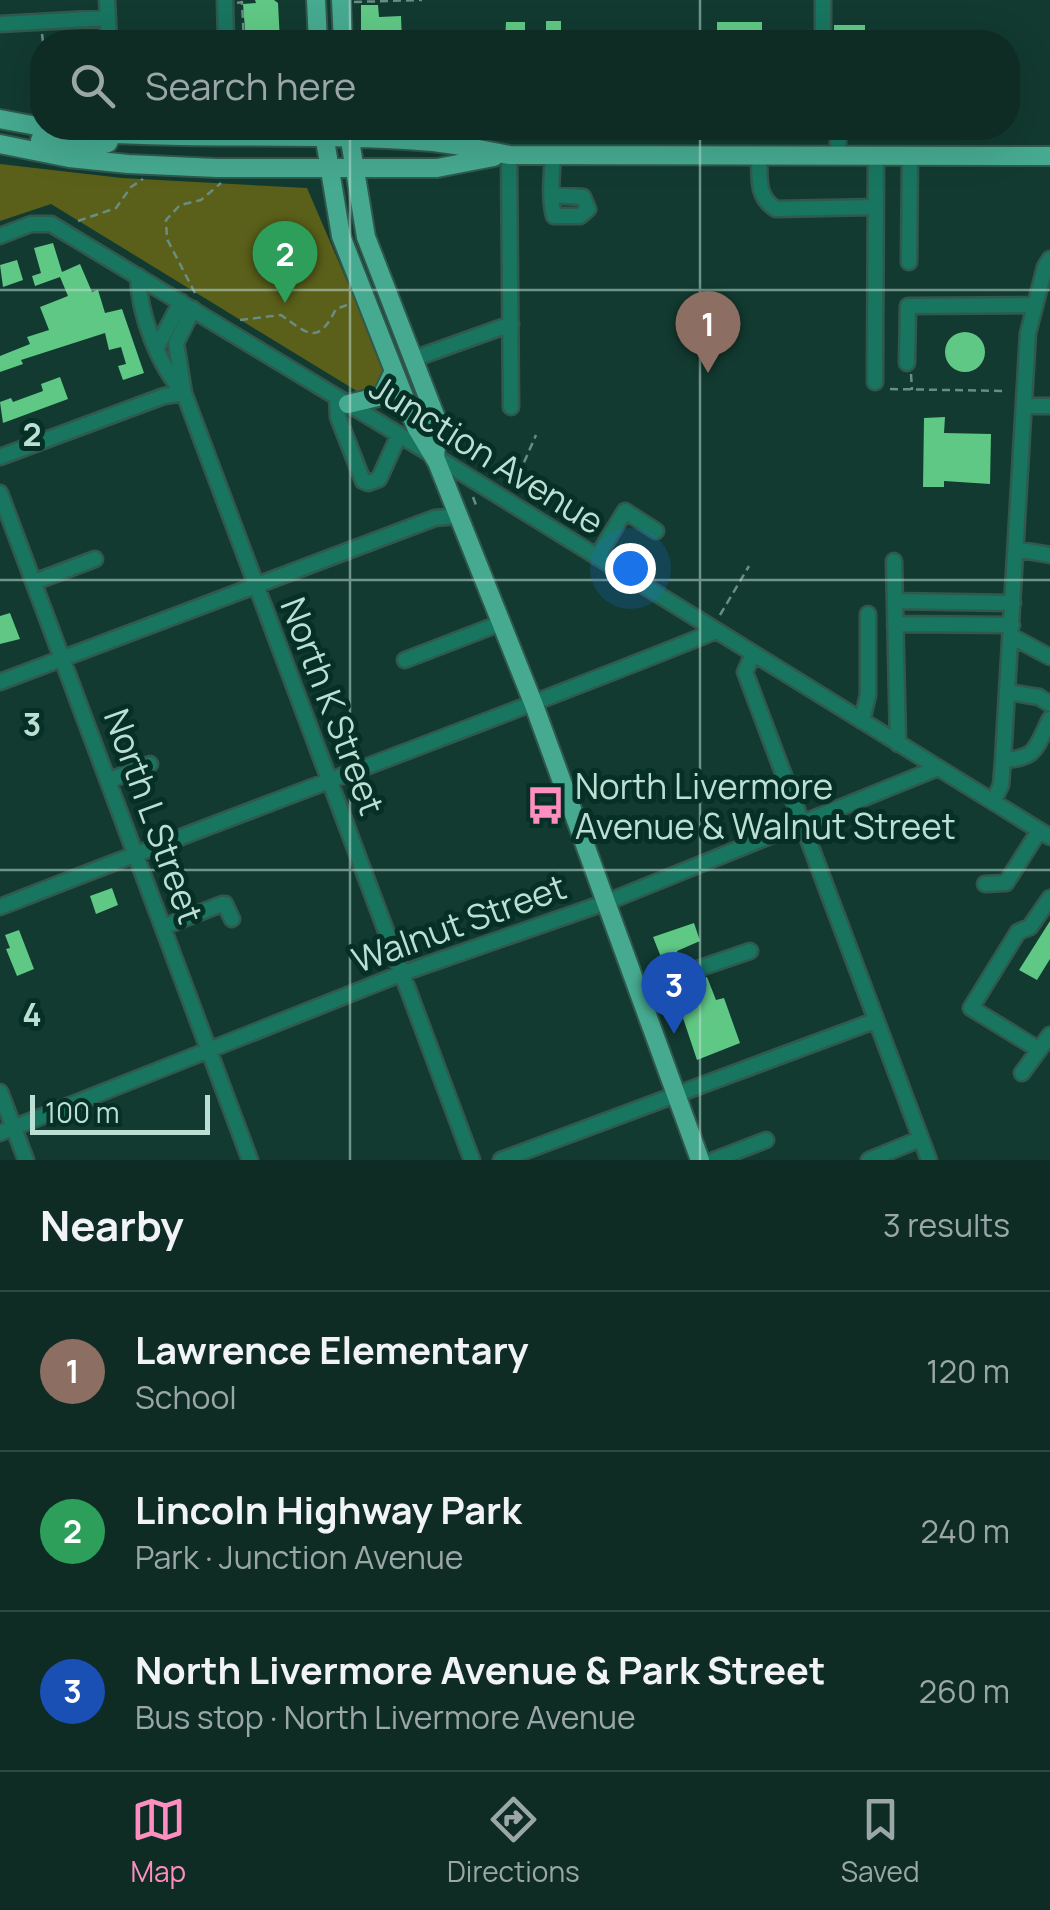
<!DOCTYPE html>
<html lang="en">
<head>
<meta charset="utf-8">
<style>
	:root { --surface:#0e2c24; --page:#1c3831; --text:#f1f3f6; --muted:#9ba7a6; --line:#2e4841; --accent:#fd8ebf }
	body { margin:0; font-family:Manrope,sans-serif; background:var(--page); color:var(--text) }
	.scale { position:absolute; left:30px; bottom:25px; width:180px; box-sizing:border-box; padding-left:10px; border:5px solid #bcdfd3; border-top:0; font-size:28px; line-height:35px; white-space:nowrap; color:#bcdfd3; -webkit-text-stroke:8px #062f26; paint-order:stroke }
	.you { position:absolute; left:630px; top:568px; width:35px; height:35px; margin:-25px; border:8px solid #fff; border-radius:50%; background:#1a73e8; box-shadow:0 0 0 15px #1a73e833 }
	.badge { display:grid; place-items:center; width:65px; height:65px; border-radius:50%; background:var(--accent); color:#fff; font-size:32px; font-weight:700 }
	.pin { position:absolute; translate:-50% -82px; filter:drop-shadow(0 2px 5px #0008) }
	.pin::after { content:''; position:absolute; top:52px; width:35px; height:30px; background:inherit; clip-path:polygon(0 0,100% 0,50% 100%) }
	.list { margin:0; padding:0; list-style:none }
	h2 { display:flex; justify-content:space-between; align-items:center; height:130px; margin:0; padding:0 40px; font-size:42px }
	h2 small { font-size:32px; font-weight:400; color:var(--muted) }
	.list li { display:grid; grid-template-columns:65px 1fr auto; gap:30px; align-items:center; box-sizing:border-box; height:160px; padding:0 40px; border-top:2px solid var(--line) }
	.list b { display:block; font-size:38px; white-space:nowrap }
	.list p { margin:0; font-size:32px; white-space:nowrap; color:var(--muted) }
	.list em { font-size:32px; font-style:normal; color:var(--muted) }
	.icon { flex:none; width:55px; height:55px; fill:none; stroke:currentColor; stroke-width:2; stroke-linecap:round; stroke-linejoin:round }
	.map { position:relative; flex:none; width:1050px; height:1160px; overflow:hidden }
	.search { position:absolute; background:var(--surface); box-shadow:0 10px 40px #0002; left:30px; right:30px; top:30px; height:110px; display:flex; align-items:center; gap:25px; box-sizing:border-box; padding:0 35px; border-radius:40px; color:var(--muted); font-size:38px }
	.sheet { height:610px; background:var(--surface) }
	nav { display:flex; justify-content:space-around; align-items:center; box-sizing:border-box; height:140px; border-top:2px solid var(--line); background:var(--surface); font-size:28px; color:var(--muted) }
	nav a { display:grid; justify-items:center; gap:5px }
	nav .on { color:var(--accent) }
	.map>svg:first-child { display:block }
	.green { fill:#5a5f19 }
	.building { fill:#60c885 }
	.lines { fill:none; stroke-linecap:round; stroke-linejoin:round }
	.minor-casing { stroke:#31584d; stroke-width:19 }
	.major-casing { stroke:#31584d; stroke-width:22 }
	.path { stroke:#688e83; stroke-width:2.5; stroke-dasharray:8 5; stroke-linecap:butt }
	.minor { stroke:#187560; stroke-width:14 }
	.major { stroke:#46aa90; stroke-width:18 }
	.grid { fill:none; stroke:#bcdfd3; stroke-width:2.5; stroke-opacity:0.55 }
	.labels { text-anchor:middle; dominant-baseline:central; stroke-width:10; stroke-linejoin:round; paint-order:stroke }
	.street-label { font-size:35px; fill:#bcdfd3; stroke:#062f26 }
	.poi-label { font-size:35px; fill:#bcdfd3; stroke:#062f26; text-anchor:start }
	.grid-label { font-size:32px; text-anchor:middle; font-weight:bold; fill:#bcdfd3; stroke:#062f26; stroke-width:10; stroke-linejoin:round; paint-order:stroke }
</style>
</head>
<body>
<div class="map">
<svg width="1050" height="1160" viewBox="0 0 1050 1160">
	<rect width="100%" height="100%" fill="#123a30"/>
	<path class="green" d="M0 164 122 178 307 188 392 386 378 404 51 204 0 221Z"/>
	<path class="building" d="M255 0H274L278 3 280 42H246L243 4 256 3Z
		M361 5H378L379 17 401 16 402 42H388L387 36 361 37Z
		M546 21H561V42H546Z
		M506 22H525V42H505Z
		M717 22H762V42H717Z
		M834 25H865V37L834 36Z
		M53 243 62 272 80 264 92 292 98 290 105 313 122 309 144 373 123 380 118 366 126 364 121 347 109 350 105 333 21 360 23 364 0 372V356L30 344 27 337 49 330 40 307 68 296 60 277 35 286 32 276 41 273 34 248Z
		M17 260 23 280 3 287 0 265Z
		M945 352a20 20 0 1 1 40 0a20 20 0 1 1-40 0Z
		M60 377 68 399 3 423 0 402 11 398 13 402 43 391 41 384Z
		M945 417 944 433 991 434 990 484 944 481V487H923L924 418Z
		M10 613 20 639 0 644V616Z
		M112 888 118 905 96 914 90 896Z
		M1050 921V959L1037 980 1019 970Z
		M694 923 700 941 677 951 680 961 665 967 653 937Z
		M19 930 34 969 17 976 6 949 10 948 5 935Z
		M707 977 716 1000 724 998 740 1043 697 1060 673 988Z"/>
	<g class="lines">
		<defs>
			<path id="minor" d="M107 0 109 42
				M225 0 226 42
				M0 24 108 18
				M823 42V0
				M838 128V157
				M509 155 511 407
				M759 157C760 178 756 197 776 209L876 207
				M552 195 583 197 588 209 580 216H554C549 197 552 175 553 155
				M0 236 31 224H51L441 460 1050 837
				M909 262 910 158
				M138 276C139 314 158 365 184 393L472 1160
				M157 347 181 302
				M413 359 511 324
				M907 363 908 306 1034 305
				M875 382 876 157
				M184 393 176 343 193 309
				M337 397 338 417 363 481 368 483 379 479 399 435
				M1025 406H1050
				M0 457 164 396 184 393
				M0 493 250 1160
				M1016 549 1050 555
				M597 557 625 511 656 531
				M894 561 898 744
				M34 582 95 559
				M895 601 1013 603
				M895 624 1012 625
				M1011 636 1050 657
				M753 654 745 672 929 1160
				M405 660 501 623
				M0 682 435 518 459 516
				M1007 692 1039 697 1050 704
				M862 721 868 695V614
				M1003 760C1037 759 1036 747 1050 719
				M108 781 150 764
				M993 802 1001 785 1003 760 1028 333 1045 267 1050 259
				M985 884 1006 883 1039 831
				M0 907C238 813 479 727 716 631
				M163 927 222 904H225L232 919
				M638 989 750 951
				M1038 1049 971 1008 1018 932 1030 927 1050 898
				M1022 1073 1050 1035
				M0 1092 26 1160
				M0 1133 403 973 607 902 938 768
				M501 1160 874 1021
				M714 1160 766 1140
				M869 1160 920 1139"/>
			<path id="major" d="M316 0 318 42
				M341 0 343 42
				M0 119 42 127
				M46 128C174 143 304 131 433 142 458 145 484 150 509 155L1050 156
				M323 128 341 236 416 427 437 462 534 705 700 1160
				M348 128 366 237 438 423 435 457
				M40 140 94 147 108 143 111 136
				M0 144 69 158 128 164 217 168H437L494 157
				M348 404 382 396 394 371"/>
		</defs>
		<use href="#minor" class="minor-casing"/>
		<use href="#major" class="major-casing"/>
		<path class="path" d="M354 2 422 0
			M237 3 242 2 244 42
			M42 34 43 42
			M42 104V105
			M78 221 116 208 131 187 143 179
			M195 293 167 239 166 220 180 205 201 200 221 183
			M240 320 281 315C309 335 318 345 336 309L347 305
			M911 374 912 390
			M890 389 1007 391
			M510 484 522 467 536 435
			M473 497 477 508
			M720 615 749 566"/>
		<use href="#minor" class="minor"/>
		<use href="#major" class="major"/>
	</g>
	<path class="grid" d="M350 0V42M700 0V42M350 128V1160M700 128V1160M0 290H1050M0 580H1050M0 870H1050"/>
	<defs>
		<symbol id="bus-bare" viewBox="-9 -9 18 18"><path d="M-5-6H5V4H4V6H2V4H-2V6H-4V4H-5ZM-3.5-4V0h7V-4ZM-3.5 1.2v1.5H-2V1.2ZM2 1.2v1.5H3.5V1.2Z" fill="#fd8ebf" stroke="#062f26" stroke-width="2.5" paint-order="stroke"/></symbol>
	</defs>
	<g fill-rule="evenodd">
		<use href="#bus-bare" x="518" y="778" width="55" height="55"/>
	</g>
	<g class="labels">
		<g class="street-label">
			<text transform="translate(487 454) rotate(32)">Junction Avenue</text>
			<text transform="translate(333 706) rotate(69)">North K Street</text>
			<text transform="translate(154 816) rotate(70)">North L Street</text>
			<text transform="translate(459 923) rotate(-20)">Walnut Street</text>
		</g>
		<g class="poi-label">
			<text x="575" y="786">North Livermore<tspan x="575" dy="40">Avenue &amp; Walnut Street</tspan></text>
		</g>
	</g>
	<g class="grid-label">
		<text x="32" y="446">2</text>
		<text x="32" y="736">3</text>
		<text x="32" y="1026">4</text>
	</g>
</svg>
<div class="scale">100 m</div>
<div class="you"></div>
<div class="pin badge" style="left:708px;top:373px;background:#8d6e63">1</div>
<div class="pin badge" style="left:285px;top:303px;background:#2e9e5b">2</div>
<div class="pin badge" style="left:674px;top:1034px;background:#1a4fb4">3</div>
<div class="search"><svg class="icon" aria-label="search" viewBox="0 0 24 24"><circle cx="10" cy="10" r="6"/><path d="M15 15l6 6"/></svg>Search here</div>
</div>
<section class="sheet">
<h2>Nearby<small>3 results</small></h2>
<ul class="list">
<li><span class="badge" style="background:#8d6e63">1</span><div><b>Lawrence Elementary</b><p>School</p></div><em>120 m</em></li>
<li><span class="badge" style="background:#2e9e5b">2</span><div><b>Lincoln Highway Park</b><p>Park · Junction Avenue</p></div><em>240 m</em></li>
<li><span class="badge" style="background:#1a4fb4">3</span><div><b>North Livermore Avenue &amp; Park Street</b><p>Bus stop · North Livermore Avenue</p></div><em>260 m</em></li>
</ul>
</section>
<nav>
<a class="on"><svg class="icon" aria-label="map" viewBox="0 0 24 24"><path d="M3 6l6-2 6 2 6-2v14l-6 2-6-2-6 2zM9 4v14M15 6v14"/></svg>Map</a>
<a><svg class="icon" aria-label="directions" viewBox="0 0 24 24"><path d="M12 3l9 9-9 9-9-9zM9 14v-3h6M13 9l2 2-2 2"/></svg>Directions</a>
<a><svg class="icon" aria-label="saved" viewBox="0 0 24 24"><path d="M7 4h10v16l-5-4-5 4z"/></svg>Saved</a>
</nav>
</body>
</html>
